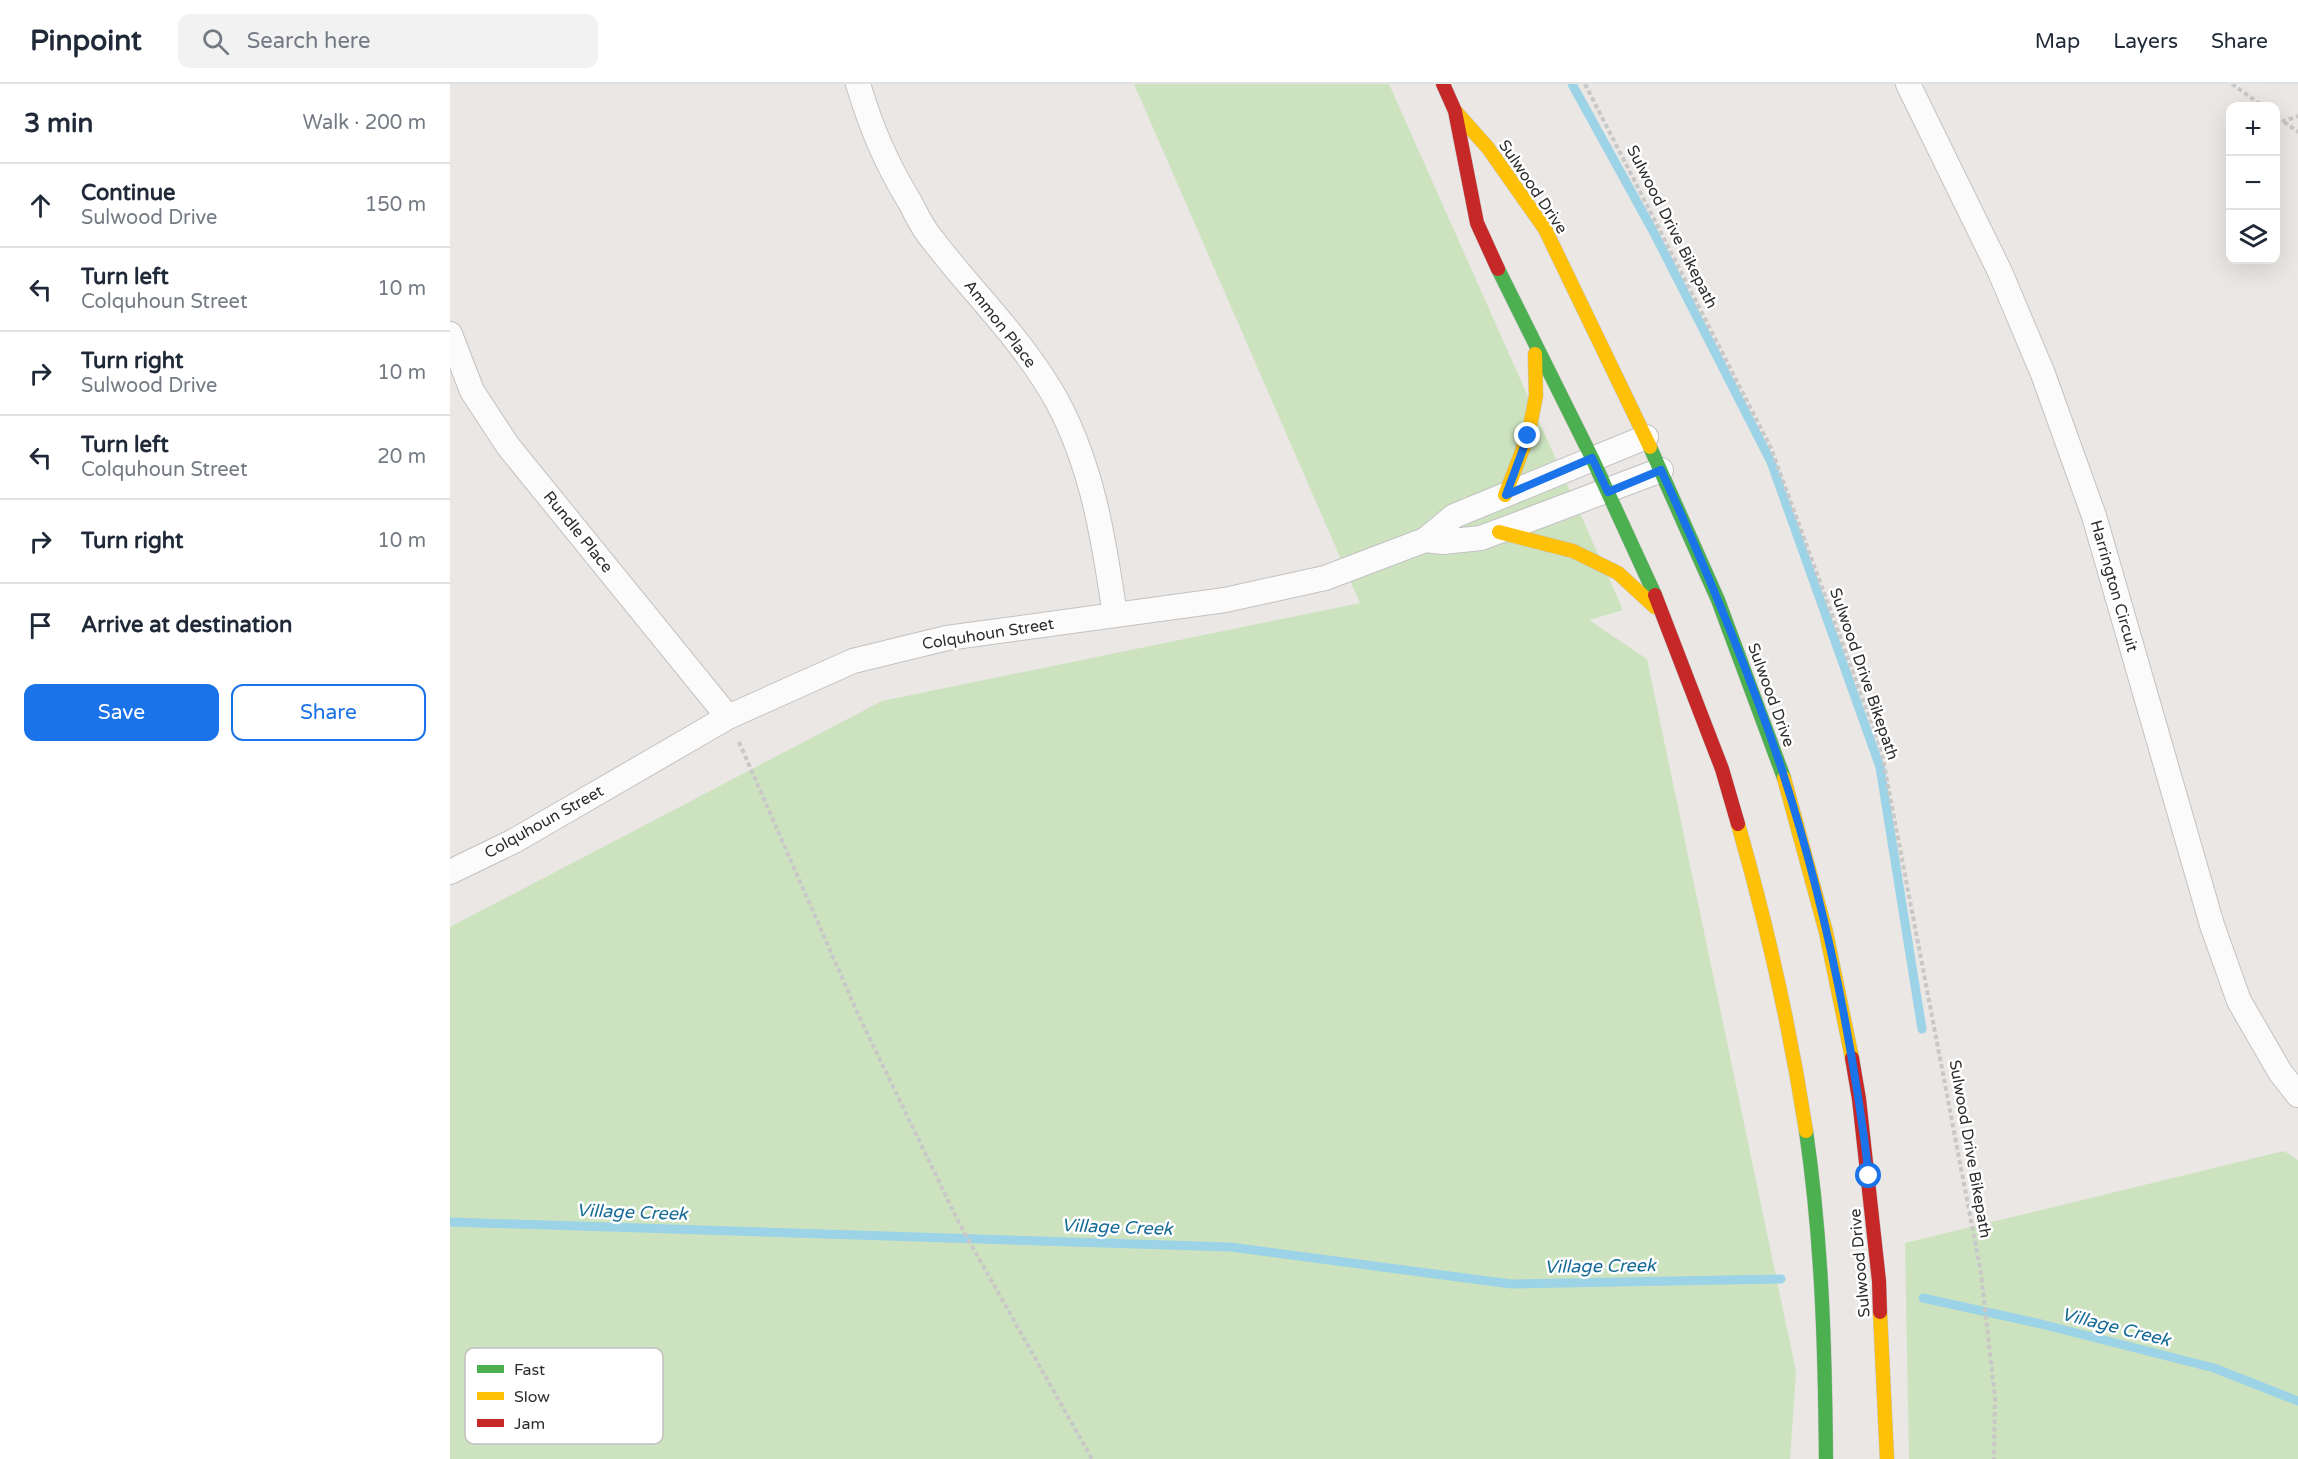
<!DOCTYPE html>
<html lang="en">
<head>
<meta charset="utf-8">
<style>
	:root { --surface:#fff; --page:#f2f2f3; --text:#1f2937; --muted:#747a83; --line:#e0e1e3; --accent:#1a73e8 }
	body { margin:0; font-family:"Varela Round",sans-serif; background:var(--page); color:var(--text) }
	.controls { position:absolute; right:18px; top:18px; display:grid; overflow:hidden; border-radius:12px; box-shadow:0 6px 24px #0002 }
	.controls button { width:54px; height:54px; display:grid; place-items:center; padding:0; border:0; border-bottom:2px solid var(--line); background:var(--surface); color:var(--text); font:30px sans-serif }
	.stop { position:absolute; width:18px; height:18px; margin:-14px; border:4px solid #1a73e8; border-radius:50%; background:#fff }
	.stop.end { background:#1a73e8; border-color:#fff; box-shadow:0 2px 6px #0008 }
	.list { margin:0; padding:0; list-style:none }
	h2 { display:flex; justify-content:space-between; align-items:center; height:78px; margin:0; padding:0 24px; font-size:26px }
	h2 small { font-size:20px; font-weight:400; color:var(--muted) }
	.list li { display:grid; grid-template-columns:39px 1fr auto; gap:18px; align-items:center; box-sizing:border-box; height:84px; padding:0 24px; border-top:2px solid var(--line) }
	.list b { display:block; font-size:22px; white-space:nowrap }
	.list p { margin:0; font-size:20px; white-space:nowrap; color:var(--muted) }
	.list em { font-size:20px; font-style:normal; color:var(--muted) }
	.actions { display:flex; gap:12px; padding:18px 24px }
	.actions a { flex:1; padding:14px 0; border:2px solid var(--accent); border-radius:12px; text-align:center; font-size:21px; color:var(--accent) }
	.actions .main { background:var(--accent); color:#fff }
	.icon { flex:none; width:33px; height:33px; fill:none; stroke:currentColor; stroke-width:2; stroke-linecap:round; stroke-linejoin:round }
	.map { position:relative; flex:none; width:1848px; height:1375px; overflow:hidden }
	header { display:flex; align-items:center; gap:36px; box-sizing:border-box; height:84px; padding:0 30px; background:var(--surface); border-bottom:2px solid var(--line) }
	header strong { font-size:28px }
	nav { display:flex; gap:33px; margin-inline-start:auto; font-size:21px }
	.search { width:420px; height:54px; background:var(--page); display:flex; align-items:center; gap:15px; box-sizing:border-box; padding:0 21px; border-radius:12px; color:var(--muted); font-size:22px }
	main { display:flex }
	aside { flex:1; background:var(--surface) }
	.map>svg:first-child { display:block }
	.green { fill:#cde3bf }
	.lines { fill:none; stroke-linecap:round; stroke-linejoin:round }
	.stream { stroke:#9cd3e7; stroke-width:9 }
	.street-casing { stroke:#c3c2c2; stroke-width:26 }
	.fast-casing { stroke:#c3c2c2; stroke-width:15 }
	.slow-casing { stroke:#c3c2c2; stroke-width:15 }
	.jam-casing { stroke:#c3c2c2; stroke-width:15 }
	.path { stroke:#c8c8c8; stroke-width:4; stroke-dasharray:4.5 3; stroke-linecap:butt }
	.street { stroke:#fcfbfb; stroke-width:24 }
	.fast { stroke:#4caf50; stroke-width:14 }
	.slow { stroke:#ffc107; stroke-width:14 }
	.jam { stroke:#c62828; stroke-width:14 }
	.route { stroke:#1a73e8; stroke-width:8 }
	.labels { text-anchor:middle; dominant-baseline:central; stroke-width:5; stroke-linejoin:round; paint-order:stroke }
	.street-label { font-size:16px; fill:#2d2d2d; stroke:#fff }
	.water-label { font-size:18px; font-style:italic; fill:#176b97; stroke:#fff }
	.key { fill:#fff; stroke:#c0c0c0; stroke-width:1.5 }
	.key-label { font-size:16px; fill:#2d2d2d }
</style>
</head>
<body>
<header>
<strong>Pinpoint</strong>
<div class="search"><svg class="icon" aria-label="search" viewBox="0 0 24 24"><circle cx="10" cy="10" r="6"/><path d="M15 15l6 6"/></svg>Search here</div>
<nav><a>Map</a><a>Layers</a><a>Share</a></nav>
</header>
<main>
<aside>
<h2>3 min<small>Walk · 200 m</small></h2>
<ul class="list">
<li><svg class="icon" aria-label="ahead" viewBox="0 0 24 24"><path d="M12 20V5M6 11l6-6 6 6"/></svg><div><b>Continue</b><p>Sulwood Drive</p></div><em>150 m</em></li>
<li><svg class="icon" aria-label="left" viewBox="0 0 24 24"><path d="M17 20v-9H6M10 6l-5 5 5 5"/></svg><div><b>Turn left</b><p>Colquhoun Street</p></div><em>10 m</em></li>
<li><svg class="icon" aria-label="right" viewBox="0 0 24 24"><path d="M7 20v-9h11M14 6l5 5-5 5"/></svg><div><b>Turn right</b><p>Sulwood Drive</p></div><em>10 m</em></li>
<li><svg class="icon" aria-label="left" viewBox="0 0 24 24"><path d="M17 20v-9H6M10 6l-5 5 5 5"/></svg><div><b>Turn left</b><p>Colquhoun Street</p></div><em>20 m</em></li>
<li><svg class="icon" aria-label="right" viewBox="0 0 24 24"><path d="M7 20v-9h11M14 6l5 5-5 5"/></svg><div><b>Turn right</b></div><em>10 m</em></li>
<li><svg class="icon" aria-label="arrive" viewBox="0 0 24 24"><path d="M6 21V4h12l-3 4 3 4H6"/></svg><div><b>Arrive at destination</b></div></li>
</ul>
<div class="actions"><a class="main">Save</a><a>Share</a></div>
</aside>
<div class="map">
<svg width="1848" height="1375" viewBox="0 0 1848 1375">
	<rect width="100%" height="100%" fill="#eae7e4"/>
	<path class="green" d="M684 0H939L1173 526 1139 536 1197 575 1346 1288 1340 1375H0V843L432 617 910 519Z
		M1834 1067 1848 1076V1375H1459L1455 1159Z"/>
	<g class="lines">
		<path class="stream" d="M1122 0 1203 147 1321 378 1430 683 1472 945
			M0 1138 780 1163 1061 1200 1331 1195
			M1473 1214 1591 1240 1764 1284 1848 1317"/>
		<defs>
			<path id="street" d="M408 0C422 46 436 79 461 120 467 132 473 145 482 155 523 209 574 257 607 317 643 384 654 457 665 531
				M1458 0 1550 188 1593 290 1644 432 1762 841 1789 917 1830 988 1848 1011
				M0 250 22 307 58 362 278 633
				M975 456 993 458 1031 454 1211 386
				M0 788 64 757 278 633 403 577 497 554 775 516 875 494 975 456 1004 432 1196 353"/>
			<path id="fast" d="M1048 185 1142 374 1205 511
				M1200 363 1268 516 1334 694
				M1356 1047C1372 1156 1375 1265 1376 1375"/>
			<path id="slow" d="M1006 28 1038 64 1095 145 1200 363
				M1055 411 1078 352 1086 312 1085 270
				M1049 448 1123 467 1168 489 1205 523
				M1334 694 1376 848 1402 974
				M1288 740C1317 841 1340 943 1356 1047
				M1430 1228 1437 1375"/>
			<path id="jam" d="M993 0 1005 27 1027 139 1048 185
				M1205 511 1272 685 1288 740
				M1402 974 1409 1015 1429 1197 1430 1228"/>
		</defs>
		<use href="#street" class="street-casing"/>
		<use href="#fast" class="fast-casing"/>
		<use href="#slow" class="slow-casing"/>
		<use href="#jam" class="jam-casing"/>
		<path class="path" d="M1135 0 1321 364 1431 665 1531 1189 1545 1314 1544 1375
			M1782 0 1813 22
			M1826 31 1834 37 1848 32
			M1834 38 1848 48
			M289 658 407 928 509 1139 642 1375"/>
		<use href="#street" class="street"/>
		<use href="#fast" class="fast"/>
		<use href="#slow" class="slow"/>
		<use href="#jam" class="jam"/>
	</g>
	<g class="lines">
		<path class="route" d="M1078 352 1056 411 1142 374 1158 408 1211 386C1255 482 1296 580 1330 680 1374 814 1402 953 1419 1092"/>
	</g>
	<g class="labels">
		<g class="street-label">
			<text transform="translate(1083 103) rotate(56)">Sulwood Drive</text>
			<text transform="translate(1222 143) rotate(63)">Sulwood Drive Bikepath</text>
			<text transform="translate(550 240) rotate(52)">Ammon Place</text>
			<text transform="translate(128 448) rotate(51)">Rundle Place</text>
			<text transform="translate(1664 502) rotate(74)">Harrington Circuit</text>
			<text transform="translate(538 550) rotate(-9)">Colquhoun Street</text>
			<text transform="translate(1414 590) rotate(71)">Sulwood Drive Bikepath</text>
			<text transform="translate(1321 611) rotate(70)">Sulwood Drive</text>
			<text transform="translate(94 738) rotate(-29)">Colquhoun Street</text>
			<text transform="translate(1520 1065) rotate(80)">Sulwood Drive Bikepath</text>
			<text transform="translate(1410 1179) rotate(-95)">Sulwood Drive</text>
		</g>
		<g class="water-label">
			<text transform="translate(182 1128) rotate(2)">Village Creek</text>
			<text transform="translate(667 1143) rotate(2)">Village Creek</text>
			<text transform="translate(1150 1182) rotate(-1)">Village Creek</text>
			<text transform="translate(1666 1243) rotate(14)">Village Creek</text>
		</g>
	</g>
	<rect x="15" y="1264" width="198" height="96" rx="9" class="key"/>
	<rect x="27" y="1281" width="27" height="8" fill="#4caf50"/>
	<rect x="27" y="1308" width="27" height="8" fill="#ffc107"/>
	<rect x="27" y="1335" width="27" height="8" fill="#c62828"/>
	<g class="key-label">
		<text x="64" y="1291">Fast</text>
		<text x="64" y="1318">Slow</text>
		<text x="64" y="1345">Jam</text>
	</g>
</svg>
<div class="controls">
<button>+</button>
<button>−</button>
<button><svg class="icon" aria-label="layers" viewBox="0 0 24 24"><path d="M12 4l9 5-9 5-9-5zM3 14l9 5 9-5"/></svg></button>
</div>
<div class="stop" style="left:1419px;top:1092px"></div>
<div class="stop end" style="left:1078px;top:352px"></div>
</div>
</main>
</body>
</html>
